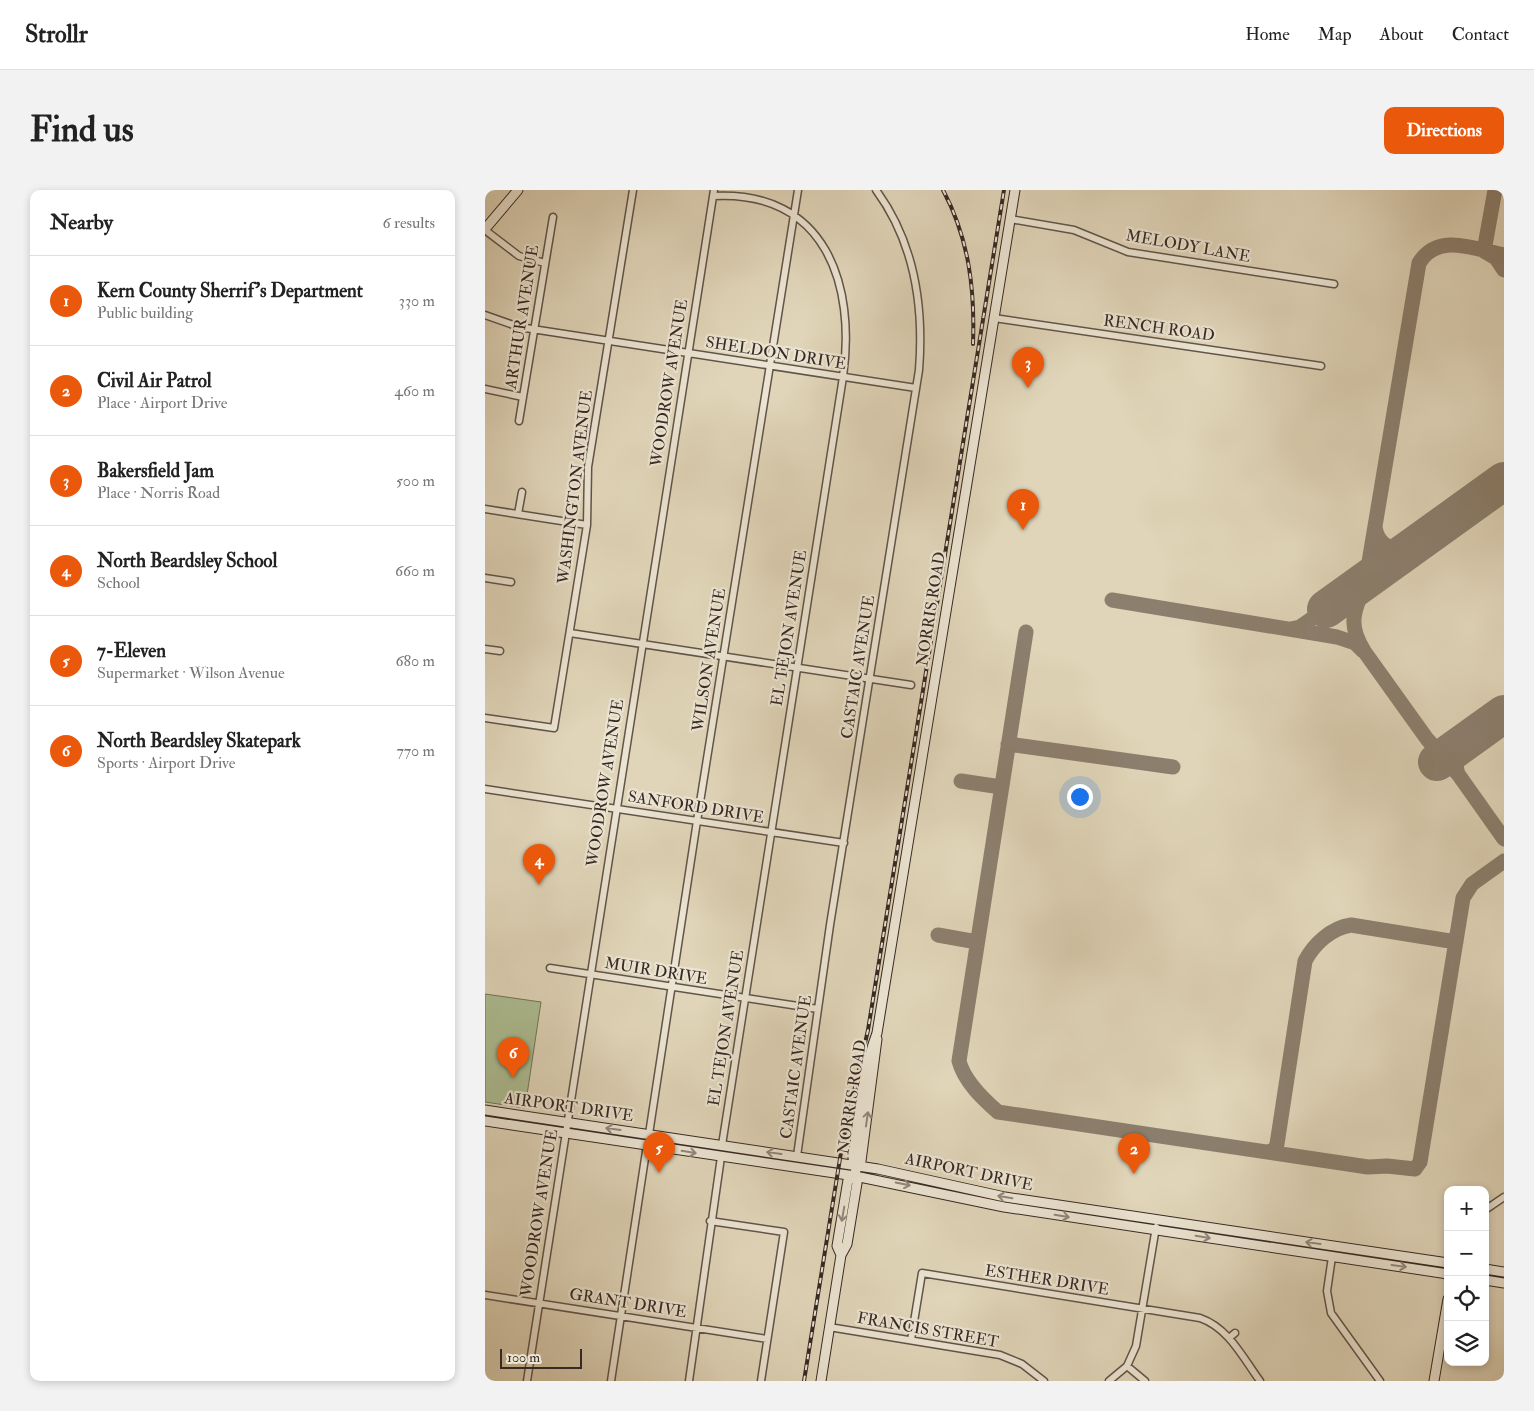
<!DOCTYPE html>
<html lang="en">
<head>
<meta charset="utf-8">
<style>
	:root { --surface:#fff; --page:#f2f2f2; --text:#222; --muted:#767676; --line:#e0e0e0; --accent:#ea580c }
	body { margin:0; font-family:"IM FELL Double Pica",serif; background:var(--page); color:var(--text) }
	.controls { position:absolute; right:15px; bottom:15px; display:grid; overflow:hidden; border-radius:10px; box-shadow:0 2px 8px #0003 }
	.controls button { width:45px; height:45px; display:grid; place-items:center; padding:0; border:0; border-bottom:1px solid var(--line); background:var(--surface); color:var(--text); font:25px sans-serif }
	.scale { position:absolute; left:15px; bottom:12px; width:82px; box-sizing:border-box; padding-left:5px; border:2px solid #372924; border-top:0; font-size:14px; line-height:18px; white-space:nowrap; color:#372924; -webkit-text-stroke:4px #ebe4d2; paint-order:stroke }
	.you { position:absolute; left:594px; top:606px; width:18px; height:18px; margin:-12px; border:4px solid #fff; border-radius:50%; background:#1a73e8; box-shadow:0 0 0 8px #1a73e833 }
	.badge { display:grid; place-items:center; width:32px; height:32px; border-radius:50%; background:var(--accent); color:#fff; font-size:16px; font-weight:700 }
	.pin { position:absolute; translate:-50% -41px; filter:drop-shadow(0 1px 2px #0008) }
	.pin::after { content:''; position:absolute; top:26px; width:18px; height:15px; background:inherit; clip-path:polygon(0 0,100% 0,50% 100%) }
	.list { margin:0; padding:0; list-style:none }
	h2 { display:flex; justify-content:space-between; align-items:center; height:65px; margin:0; padding:0 20px; font-size:21px }
	h2 small { font-size:16px; font-weight:400; color:var(--muted) }
	.list li { display:grid; grid-template-columns:32px 1fr auto; gap:15px; align-items:center; box-sizing:border-box; height:90px; padding:0 20px; border-top:1px solid var(--line) }
	.list b { display:block; font-size:19px; white-space:nowrap }
	.list p { margin:0; font-size:16px; white-space:nowrap; color:var(--muted) }
	.list em { font-size:16px; font-style:normal; color:var(--muted) }
	.icon { flex:none; width:28px; height:28px; fill:none; stroke:currentColor; stroke-width:2; stroke-linecap:round; stroke-linejoin:round }
	.map { position:relative; flex:none; width:1019px; height:1191px; overflow:hidden; border-radius:10px }
	header { display:flex; align-items:center; gap:30px; box-sizing:border-box; height:70px; padding:0 25px; background:var(--surface); border-bottom:1px solid var(--line) }
	header strong { font-size:24px }
	nav { display:flex; gap:28px; margin-inline-start:auto; font-size:18px }
	.intro { display:flex; align-items:center; justify-content:space-between; box-sizing:border-box; height:120px; padding:0 30px }
	h1 { margin:0; font-size:35px }
	.button { padding:12px 22px; border-radius:10px; background:var(--accent); color:#fff; font-size:18px; font-weight:700 }
	main { display:flex; gap:30px; padding:0 30px }
	aside { flex:1; background:var(--surface); border-radius:10px; box-shadow:0 2px 8px #0003 }
	.map>svg:first-child { display:block }
	.green { fill:#adbe93; stroke:#72745c }
	.lines { fill:none; stroke-linecap:round; stroke-linejoin:round }
	.taxiway { stroke:#8c7f6e; stroke-width:15 }
	.runway { stroke:#8c7f6e; stroke-width:38 }
	.street-casing { stroke:#615449; stroke-width:9 }
	.secondary-casing { stroke:#372924; stroke-width:11 }
	.street { stroke:#ebe4d2; stroke-width:6 }
	.secondary { stroke:#ebe4d2; stroke-width:9 }
	.rail-casing { stroke:#372924; stroke-width:4 }
	.rail { stroke:#ebe4d2; stroke-width:2; stroke-dasharray:5.5; stroke-linecap:butt }
	.oneway { stroke:#91867b }
	.labels { text-anchor:middle; dominant-baseline:central; stroke-width:4.5; stroke-linejoin:round; paint-order:stroke }
	.street-label { font-size:16px; fill:#372924; stroke:#ebe4d2 }
</style>
</head>
<body>
<header>
<strong>Strollr</strong>
<nav><a>Home</a><a>Map</a><a>About</a><a>Contact</a></nav>
</header>
<div class="intro"><h1>Find us</h1><a class="button">Directions</a></div>
<main>
<aside>
<h2>Nearby<small>6 results</small></h2>
<ul class="list">
<li><span class="badge">1</span><div><b>Kern County Sherrif's Department</b><p>Public building</p></div><em>330 m</em></li>
<li><span class="badge">2</span><div><b>Civil Air Patrol</b><p>Place · Airport Drive</p></div><em>460 m</em></li>
<li><span class="badge">3</span><div><b>Bakersfield Jam</b><p>Place · Norris Road</p></div><em>500 m</em></li>
<li><span class="badge">4</span><div><b>North Beardsley School</b><p>School</p></div><em>660 m</em></li>
<li><span class="badge">5</span><div><b>7-Eleven</b><p>Supermarket · Wilson Avenue</p></div><em>680 m</em></li>
<li><span class="badge">6</span><div><b>North Beardsley Skatepark</b><p>Sports · Airport Drive</p></div><em>770 m</em></li>
</ul>
</aside>
<div class="map">
<svg width="1019" height="1191" viewBox="0 0 1019 1191">
	<rect width="100%" height="100%" fill="#e0d5b9"/>
	<filter id="stains"><feTurbulence type="fractalNoise" baseFrequency=".004" numOctaves="4"/><feColorMatrix values="0 0 0 0 .2 0 0 0 0 .09 0 0 0 0 .02 0 0 0 .5 -.17"/></filter>
	<radialGradient id="worn" r=".72"><stop offset=".6" stop-color="#630" stop-opacity="0"/><stop offset="1" stop-color="#630" stop-opacity=".3"/></radialGradient>
	<path class="green" d="M0 804 56 812 40 918 0 912Z"/>
	<g class="lines">
		<path class="taxiway" d="M1010 0 999 61 1011 68 1019 80
			M890 337C891 345 895 352 902 356 925 368 954 337 972 325
			M878 398 887 388 927 359
			M627 410 852 447 870 453 878 461
			M806 439 815 437 841 419
			M541 442 474 871C479 891 498 909 513 922L883 977 902 976 930 979 935 972 978 708 987 694 1019 671
			M1007 533C989 547 964 558 973 584L942 549 879 461C858 427 875 416 882 384L934 73C953 42 990 59 1019 65
			M523 554 688 577
			M973 584 1019 649
			M476 591 516 597
			M453 745 492 752
			M784 962 790 959 792 954 820 771C829 754 846 738 866 735L971 752"/>
		<path class="runway" d="M841 419 1019 291
			M952 572 1019 524"/>
		<defs>
			<path id="street" d="M228 6C341 0 371 95 358 187L237 955
				M525 29 589 40 643 62 849 94
				M0 40 34 66 60 73
				M0 125 34 137 431 198
				M509 128 836 176
				M0 199 38 207
				M34 231 68 27
				M0 319 102 335
				M33 324 37 302
				M0 388 26 392
				M85 443 426 495
				M0 459 15 461
				M0 528 69 538 102 335 103 277 148 0
				M0 599 359 653
				M65 778 333 819
				M164 944 212 631 313 0
				M312 966 345 735 434 180C439 116 430 53 391 0
				M1000 1020 1019 1007
				M225 1031 299 1042 276 1191
				M847 1067 842 1101 846 1123 895 1191
				M0 1105 282 1149
				M344 1137 515 1165 537 1174 559 1191
				M744 1148 750 1143
				M426 1150 437 1083 715 1128C744 1138 758 1168 775 1191
				M642 1176 660 1191
				M42 1191 229 0
				M126 1191 162 955
				M204 1191 236 967
				M624 1191 642 1176 651 1156 671 1037"/>
			<path id="secondary" d="M0 39 33 0
				M0 920 393 979 520 1007 963 1073
				M0 931 370 986 519 1017 963 1084
				M371 975 368 968C374 927 377 883 392 843L530 0
				M356 1065 352 1056 363 990 370 986
				M1000 1079 1019 1082
				M1000 1090 1019 1093
				M336 1191 356 1065 362 1054 372 993C369 984 370 977 376 971L392 849
				M949 1191 963 1109"/>
		</defs>
		<use href="#street" class="street-casing"/>
		<use href="#secondary" class="secondary-casing"/>
		<use href="#street" class="street"/>
		<use href="#secondary" class="secondary"/>
		<defs>
			<path id="rail" d="M458 0C484 49 490 99 488 154
				M319 1191 358 950 383 840 519 0"/>
		</defs>
		<use href="#rail" class="rail-casing"/>
		<use href="#rail" class="rail"/>
	</g>
	<defs><path id="oneway-shaft" d="M-6 0H5M1.5-3L5.5 0L1.5 3" fill="none" stroke-width="1.6" stroke-linecap="round" stroke-linejoin="round" transform="scale(1.25)"/></defs>
	<g class="oneway">
		<use href="#oneway-shaft" transform="translate(382 929) rotate(-82)"/>
		<use href="#oneway-shaft" transform="translate(128 939) rotate(-172)"/>
		<use href="#oneway-shaft" transform="translate(204 962) rotate(9)"/>
		<use href="#oneway-shaft" transform="translate(289 963) rotate(-172)"/>
		<use href="#oneway-shaft" transform="translate(418 994) rotate(12)"/>
		<use href="#oneway-shaft" transform="translate(520 1007) rotate(-171)"/>
		<use href="#oneway-shaft" transform="translate(358 1024) rotate(100)"/>
		<use href="#oneway-shaft" transform="translate(577 1026) rotate(9)"/>
		<use href="#oneway-shaft" transform="translate(718 1047) rotate(9)"/>
		<use href="#oneway-shaft" transform="translate(828 1053) rotate(-172)"/>
		<use href="#oneway-shaft" transform="translate(914 1076) rotate(8)"/>
	</g>
	<g class="labels">
		<g class="street-label">
			<text transform="translate(703 56) rotate(10)">MELODY LANE</text>
			<text transform="translate(37 127) rotate(-81)">ARTHUR AVENUE</text>
			<text transform="translate(674 138) rotate(8)">RENCH ROAD</text>
			<text transform="translate(291 163) rotate(9)">SHELDON DRIVE</text>
			<text transform="translate(184 193) rotate(-81)">WOODROW AVENUE</text>
			<text transform="translate(90 297) rotate(-83)">WASHINGTON AVENUE</text>
			<text transform="translate(446 419) rotate(-81)">NORRIS ROAD</text>
			<text transform="translate(304 438) rotate(-81)">EL TEJON AVENUE</text>
			<text transform="translate(224 470) rotate(-81)">WILSON AVENUE</text>
			<text transform="translate(373 477) rotate(-81)">CASTAIC AVENUE</text>
			<text transform="translate(120 593) rotate(-81)">WOODROW AVENUE</text>
			<text transform="translate(211 617) rotate(9)">SANFORD DRIVE</text>
			<text transform="translate(171 781) rotate(9)">MUIR DRIVE</text>
			<text transform="translate(241 838) rotate(-81)">EL TEJON AVENUE</text>
			<text transform="translate(311 877) rotate(-82)">CASTAIC AVENUE</text>
			<text transform="translate(367 907) rotate(-81)">NORRIS ROAD</text>
			<text transform="translate(84 917) rotate(8)">AIRPORT DRIVE</text>
			<text transform="translate(484 982) rotate(12)">AIRPORT DRIVE</text>
			<text transform="translate(54 1023) rotate(-81)">WOODROW AVENUE</text>
			<text transform="translate(562 1090) rotate(9)">ESTHER DRIVE</text>
			<text transform="translate(143 1113) rotate(9)">GRANT DRIVE</text>
			<text transform="translate(443 1140) rotate(10)">FRANCIS STREET</text>
		</g>
	</g>
	<rect width="100%" height="100%" filter="url(#stains)"/>
	<rect width="100%" height="100%" fill="url(#worn)"/>
</svg>
<div class="controls">
<button>+</button>
<button>−</button>
<button><svg class="icon" aria-label="locate" viewBox="0 0 24 24"><circle cx="12" cy="12" r="6"/><path d="M12 2v4M12 18v4M2 12h4M18 12h4"/></svg></button>
<button><svg class="icon" aria-label="layers" viewBox="0 0 24 24"><path d="M12 4l9 5-9 5-9-5zM3 14l9 5 9-5"/></svg></button>
</div>
<div class="scale">100 m</div>
<div class="you"></div>
<div class="pin badge" style="left:538px;top:340px">1</div>
<div class="pin badge" style="left:649px;top:984px">2</div>
<div class="pin badge" style="left:543px;top:198px">3</div>
<div class="pin badge" style="left:54px;top:695px">4</div>
<div class="pin badge" style="left:174px;top:983px">5</div>
<div class="pin badge" style="left:28px;top:888px">6</div>
</div>
</main>
</body>
</html>
